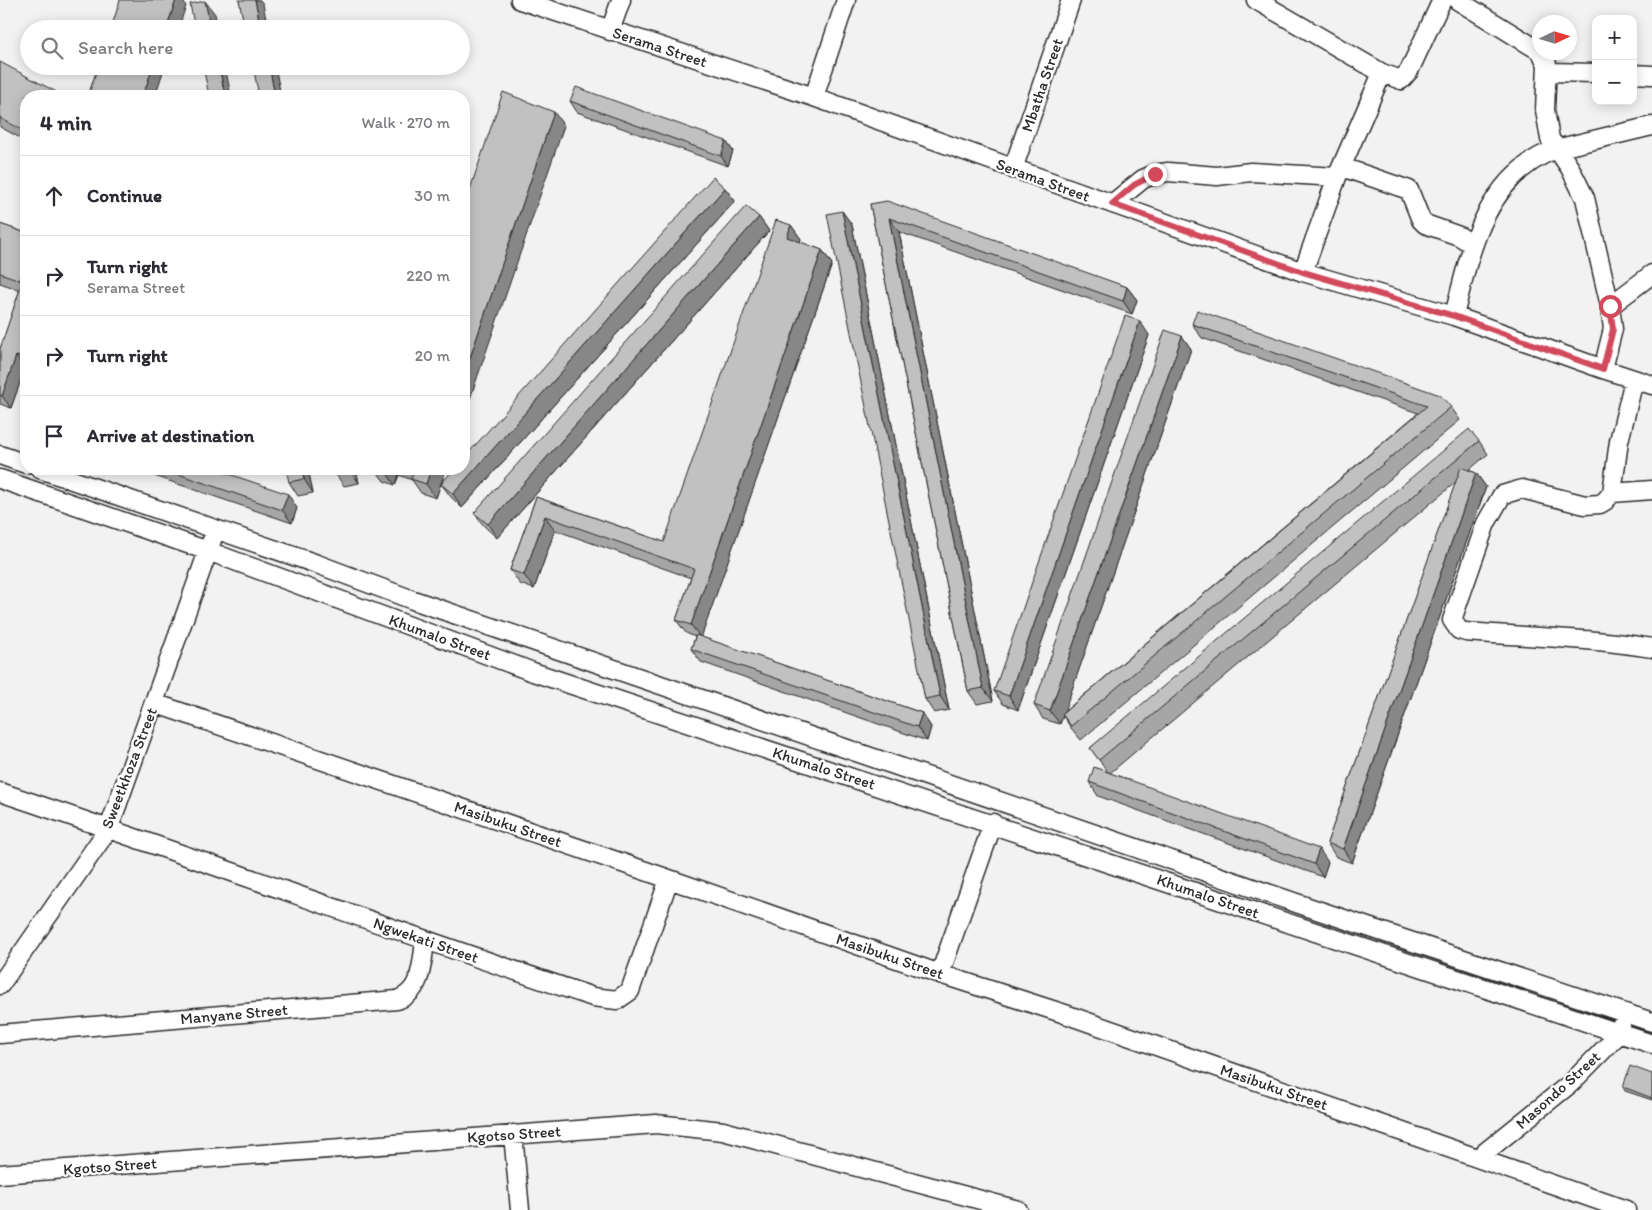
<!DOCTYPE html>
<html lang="en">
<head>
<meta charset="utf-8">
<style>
	:root { --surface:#fff; --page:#f2f2f3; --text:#2b2b33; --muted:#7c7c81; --line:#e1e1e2 }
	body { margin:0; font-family:Itim,sans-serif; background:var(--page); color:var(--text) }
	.controls { position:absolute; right:15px; top:15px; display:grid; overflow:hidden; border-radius:10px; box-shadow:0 2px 12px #0003 }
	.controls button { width:45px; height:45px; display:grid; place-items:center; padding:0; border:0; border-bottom:1px solid var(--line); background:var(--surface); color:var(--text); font:25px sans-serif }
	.compass { position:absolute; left:1532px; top:15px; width:45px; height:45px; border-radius:50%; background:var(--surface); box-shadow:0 2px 12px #0003; rotate:86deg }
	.stop { position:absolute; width:15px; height:15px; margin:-11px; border:4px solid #d1495b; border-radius:50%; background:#fff }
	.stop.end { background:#d1495b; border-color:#fff; box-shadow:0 1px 5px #0008 }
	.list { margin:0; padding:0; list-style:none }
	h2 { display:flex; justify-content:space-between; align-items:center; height:65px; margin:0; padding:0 20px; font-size:21px }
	h2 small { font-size:16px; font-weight:400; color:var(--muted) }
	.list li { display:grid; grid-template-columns:32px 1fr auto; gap:15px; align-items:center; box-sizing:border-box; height:80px; padding:0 20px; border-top:1px solid var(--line) }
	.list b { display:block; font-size:19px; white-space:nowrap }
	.list p { margin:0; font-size:16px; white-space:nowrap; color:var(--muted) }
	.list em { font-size:16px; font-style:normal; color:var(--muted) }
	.icon { flex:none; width:28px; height:28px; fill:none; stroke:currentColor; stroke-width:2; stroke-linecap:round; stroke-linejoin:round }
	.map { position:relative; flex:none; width:1652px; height:1210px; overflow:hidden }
	.search { position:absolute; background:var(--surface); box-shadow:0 2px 12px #0003; left:20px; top:20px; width:450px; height:55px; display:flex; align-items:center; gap:12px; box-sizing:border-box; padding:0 18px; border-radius:28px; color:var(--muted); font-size:19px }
	.panel { position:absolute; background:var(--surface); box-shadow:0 2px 12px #0003; left:20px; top:90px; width:450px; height:385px; border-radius:20px }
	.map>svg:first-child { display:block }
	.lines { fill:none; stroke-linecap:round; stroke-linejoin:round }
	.minor-casing { stroke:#2b2b2b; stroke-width:21 }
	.minor { stroke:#fff; stroke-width:18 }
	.wall { fill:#a6a6a6; stroke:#2b2b2b }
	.shaded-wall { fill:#878787; stroke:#2b2b2b }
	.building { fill:#c1c1c1; stroke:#2b2b2b }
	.route { stroke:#d1495b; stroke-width:6 }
	.labels { text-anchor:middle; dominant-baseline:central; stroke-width:4.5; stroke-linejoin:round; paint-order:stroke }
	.street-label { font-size:16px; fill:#2b2b2b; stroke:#fff }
</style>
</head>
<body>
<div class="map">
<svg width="1652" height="1210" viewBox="0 0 1652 1210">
	<rect width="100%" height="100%" fill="#f2f2f2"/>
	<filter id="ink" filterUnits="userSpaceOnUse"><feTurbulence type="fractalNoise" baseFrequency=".02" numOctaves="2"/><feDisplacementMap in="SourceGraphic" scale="10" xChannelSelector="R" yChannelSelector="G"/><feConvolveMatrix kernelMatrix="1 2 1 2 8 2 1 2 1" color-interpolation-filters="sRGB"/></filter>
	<g filter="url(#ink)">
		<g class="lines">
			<defs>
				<path id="minor" d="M520 0 814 97 1303 272 1454 316 1603 369 1652 385
					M1256 0 1382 73 1401 80 1409 71 1442 0
					M1457 0 1540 51
					M610 31 621 0
					M1541 52 1547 64 1545 110 1550 139 1570 168 1585 198 1610 306 1613 329 1603 369
					M1547 72 1596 73
					M1633 74 1652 75
					M814 97 846 0
					M1342 167 1409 190 1421 220 1425 224 1459 236 1472 244
					M1013 169 1071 0
					M1112 204 1143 179 1155 174 1168 172 1217 176 1251 172 1337 177
					M1303 272 1337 177 1382 73
					M1610 306 1652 274
					M1454 316C1470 251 1485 176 1556 149L1652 126
					M1634 380 1619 441 1612 493 1605 501 1600 504 1585 505 1522 489 1502 495 1486 523 1452 620 1459 630 1466 632C1528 637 1591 638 1652 648
					M0 455 26 464
					M40 469 317 564 413 600 1311 908 1652 1022
					M0 479 208 551 533 672 1652 1044
					M1612 493 1652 490
					M154 703 669 879 940 974 1062 1013 1626 1210
					M0 792C198 858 394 931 593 997L617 1000 630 991 669 879
					M940 974 993 823
					M0 985 109 828 212 540
					M0 1034 397 1000C422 992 422 963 425 941
					M513 1134 520 1210
					M1478 1158 1571 1083 1619 1034 1621 1026
					M0 1174 656 1124 723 1131 1018 1210"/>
			</defs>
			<use href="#minor" class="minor-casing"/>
			<use href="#minor" class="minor"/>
		</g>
		<path class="wall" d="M0 62 26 96V141L0 127Z
			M570 101 726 141 733 151 728 166 577 112Z
			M725 188 735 201 462 508 451 497 441 484Z
			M870 204 1127 287 1137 300 1132 314 899 232 993 701 977 704 968 691Z
			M842 211 852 225 949 710 934 713 925 699Z
			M759 217 769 231 497 538 484 526 474 513Z
			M0 224 26 233V368H25L11 408 0 404V349L20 290 0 283Z
			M791 225 801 239 800 242 822 250 832 264 701 637 922 713 931 727 927 741 701 662 691 649 695 637 686 633 676 620 691 578 555 530 534 589 520 584 510 570 536 497 664 542Z
			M1192 324 1451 407 1460 420 1081 740 1071 728 1063 716 1060 724 1043 719 1034 705 1182 336 1191 349 1064 712 1418 413 1202 338Z
			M1149 335 1018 710 1003 704 994 691Z
			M1479 441 1488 454 1469 470 1476 473 1486 487 1352 863 1336 857 1327 843 1456 482 1110 773 1328 862 1323 877 1098 796 1089 782 1108 772 1090 748Z
			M134 469H214L297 508 292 523Z
			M308 469 313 493 298 496 289 482Z
			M356 469 359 483 344 486 335 473Z
			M375 469H446L436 498 421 493 412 480 399 475 395 485 384 481Z
			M1652 1074V1100L1625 1091 1623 1087Z"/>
		<path class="shaded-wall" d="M176 0H182L186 6 178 29H166Z
			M255 0H260L263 4 268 29H261Z
			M205 1 215 14 218 29H211Z
			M153 66H165L155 96H143Z
			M219 66H225L231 96H225Z
			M269 66H275L281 96H275Z
			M554 112 564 126 464 416V375Z
			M726 141 733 151 728 166 721 156Z
			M725 188 735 201 462 508 453 494Z
			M842 211 852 225 949 710 940 696Z
			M759 217 769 231 497 538 488 524Z
			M889 218 899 232 993 701 983 688Z
			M791 225 801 239 796 251 787 237Z
			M822 250 832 264 701 638 691 625Z
			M26 261V289L20 280Z
			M1127 287 1137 300 1132 314 1123 301Z
			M1140 321 1149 335 1018 710 1009 696Z
			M1182 336 1191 349 1060 724 1050 711Z
			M16 356 25 368 11 408 2 396Z
			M302 469H308L313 493 304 479Z
			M350 469H356L359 483 350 470Z
			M387 469H394L399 475 395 485 386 472Z
			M431 469H446L436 498 426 484Z
			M1476 473 1486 487 1352 863 1343 849Z
			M288 494 297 508 292 523 282 510Z
			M545 516 555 530 534 589 524 575Z
			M922 713 931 727 927 741 917 727Z
			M1319 849 1328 862 1323 877 1314 864Z"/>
		<path class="building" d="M120 0H176L166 29H111Z
			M239 0H255L261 29H245Z
			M205 1 211 29H195L190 4Z
			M0 62 64 96H26V132L0 118Z
			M98 66H153L143 96H88Z
			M203 66H219L225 96H209Z
			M253 66H269L275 96H259Z
			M576 87 726 141 721 156 570 101Z
			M503 92 554 112 464 375V207Z
			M713 177 725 188 453 494 441 484 454 469H464V458Z
			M887 201 1127 287 1123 301 889 218 983 688 968 691 870 204Z
			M746 206 759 217 488 524 474 513Z
			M842 211 940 696 925 699 827 214Z
			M776 220 791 225 787 237 822 250 691 625 676 620 694 569 545 516 524 575 510 570 536 497 664 542Z
			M0 224 26 233V261L20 280 0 273Z
			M22 283 26 285V359L16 356 2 396 0 395V349Z
			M1197 310 1440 395 1451 407 1071 726 1062 714 1427 406 1192 324Z
			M1125 316 1140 321 1009 696 994 691Z
			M1165 330 1182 336 1050 711 1034 705Z
			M1469 429 1479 441 1099 760 1090 748Z
			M1461 467 1476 473 1343 849 1327 843Z
			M164 469H214L288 494 282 510Z
			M286 469H302L304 479 289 482Z
			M334 469H350V470L335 473Z
			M377 469H387L386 472Z
			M409 469H431L426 484 411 479 414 471Z
			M696 635 922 713 917 727 691 649Z
			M1094 767 1319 849 1314 864 1089 782Z
			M1630 1066 1652 1074V1098L1623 1087Z"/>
	</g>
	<g class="lines" filter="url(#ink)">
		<path class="route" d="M1155 174 1134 185 1112 204 1303 272 1454 316 1603 369 1613 329 1610 306"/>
	</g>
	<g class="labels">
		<g class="street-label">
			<text transform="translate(660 47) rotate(18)">Serama Street</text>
			<text transform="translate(1042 85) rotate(-71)">Mbatha Street</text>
			<text transform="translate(1043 180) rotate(20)">Serama Street</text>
			<text transform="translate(440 637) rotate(20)">Khumalo Street</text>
			<text transform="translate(129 768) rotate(-69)">Sweetkhoza Street</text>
			<text transform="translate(824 768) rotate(18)">Khumalo Street</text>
			<text transform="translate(508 824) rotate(19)">Masibuku Street</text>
			<text transform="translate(1208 896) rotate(19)">Khumalo Street</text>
			<text transform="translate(426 940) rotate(19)">Ngwekati Street</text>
			<text transform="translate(890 956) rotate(19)">Masibuku Street</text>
			<text transform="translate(234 1014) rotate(-5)">Manyane Street</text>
			<text transform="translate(1274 1087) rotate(19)">Masibuku Street</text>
			<text transform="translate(1558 1090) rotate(-42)">Masondo Street</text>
			<text transform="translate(514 1134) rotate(-4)">Kgotso Street</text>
			<text transform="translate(110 1166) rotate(-4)">Kgotso Street</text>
		</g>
	</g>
</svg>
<div class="controls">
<button>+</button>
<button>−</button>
</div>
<svg class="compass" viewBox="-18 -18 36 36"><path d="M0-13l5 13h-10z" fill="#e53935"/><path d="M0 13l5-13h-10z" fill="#7c7c81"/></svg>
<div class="stop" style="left:1610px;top:306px"></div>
<div class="stop end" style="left:1155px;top:174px"></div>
<div class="search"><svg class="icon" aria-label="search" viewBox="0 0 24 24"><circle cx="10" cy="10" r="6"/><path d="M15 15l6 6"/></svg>Search here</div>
<section class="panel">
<h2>4 min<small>Walk · 270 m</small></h2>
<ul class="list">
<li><svg class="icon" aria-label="ahead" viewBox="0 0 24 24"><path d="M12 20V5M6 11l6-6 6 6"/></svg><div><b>Continue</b></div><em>30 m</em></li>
<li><svg class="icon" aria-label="right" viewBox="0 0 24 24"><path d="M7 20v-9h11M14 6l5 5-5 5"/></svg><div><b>Turn right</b><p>Serama Street</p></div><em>220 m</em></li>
<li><svg class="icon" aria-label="right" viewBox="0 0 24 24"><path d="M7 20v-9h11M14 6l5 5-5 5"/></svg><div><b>Turn right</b></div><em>20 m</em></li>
<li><svg class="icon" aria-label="arrive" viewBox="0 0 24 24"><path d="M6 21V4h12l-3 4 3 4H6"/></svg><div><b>Arrive at destination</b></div></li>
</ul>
</section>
</div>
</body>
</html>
